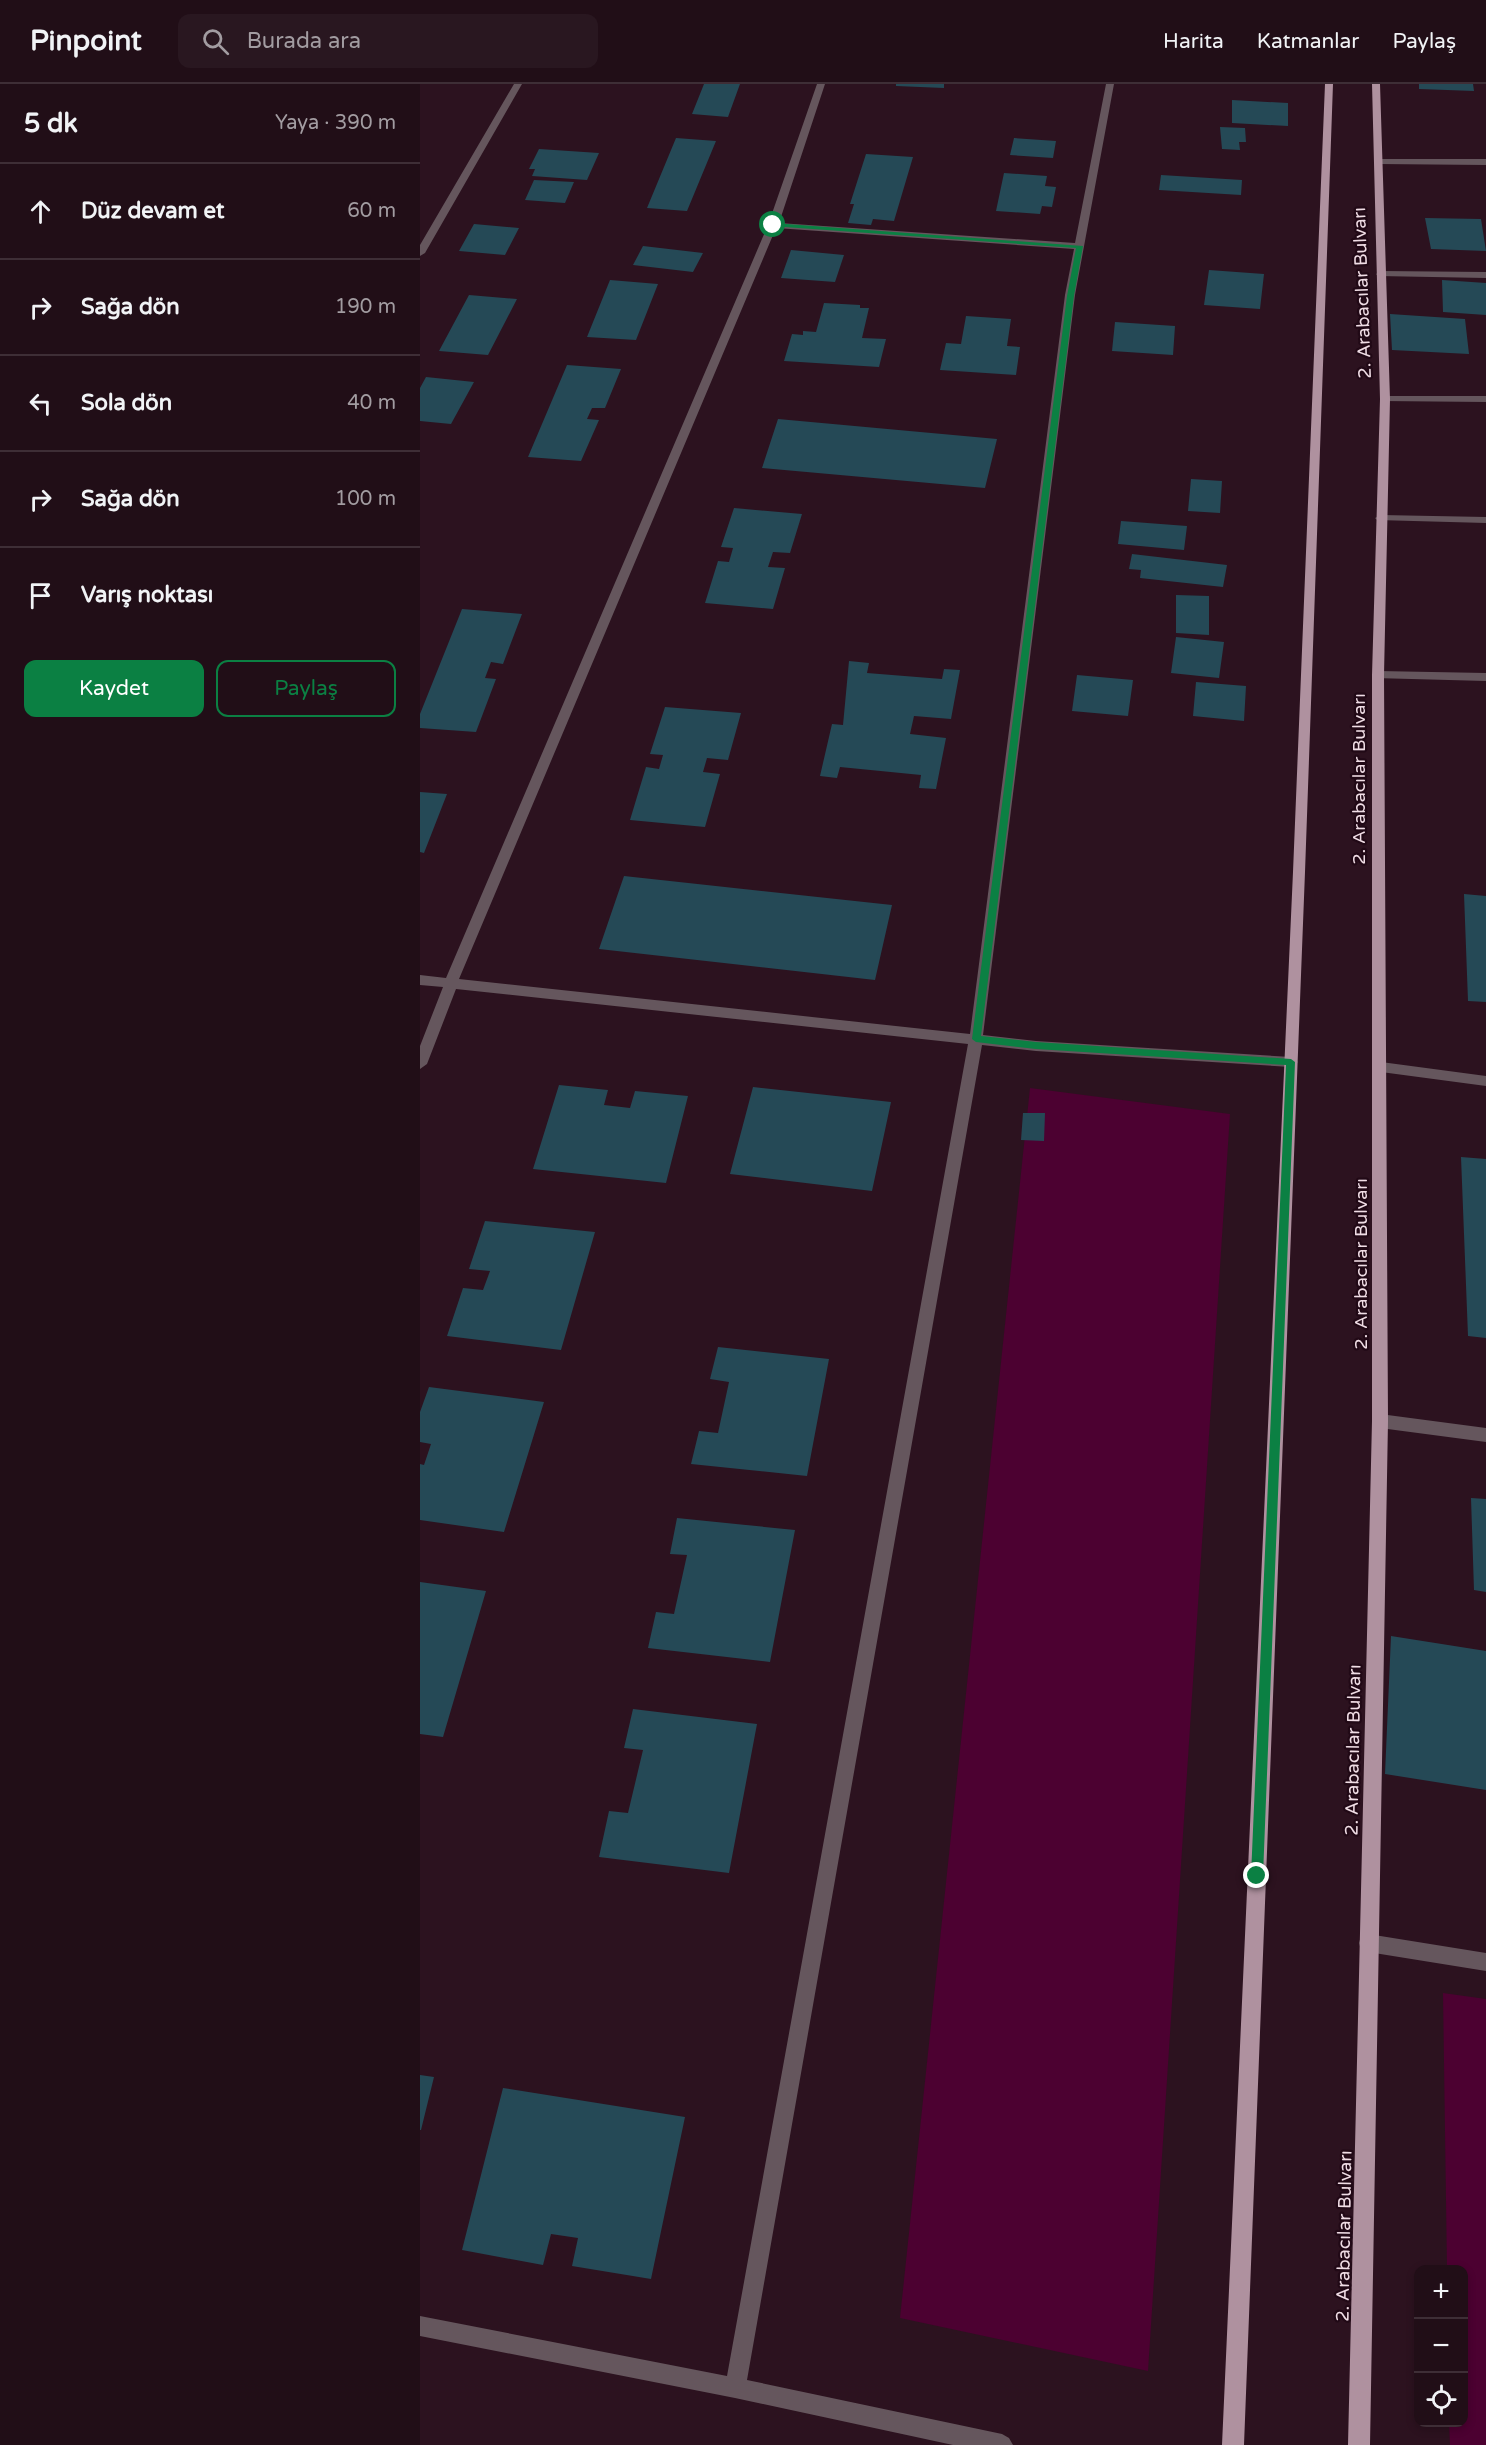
<!DOCTYPE html>
<html lang="tr">
<head>
<meta charset="utf-8">
<style>
	:root { --surface:#210e17; --page:#291720; --text:#f1f3f6; --muted:#a29ca1; --line:#3e2e36; --accent:#0b8043 }
	body { margin:0; font-family:"Varela Round",sans-serif; background:var(--page); color:var(--text) }
	.controls { position:absolute; right:18px; bottom:18px; display:grid; overflow:hidden; border-radius:12px; box-shadow:0 3px 9px #0003 }
	.controls button { width:54px; height:54px; display:grid; place-items:center; padding:0; border:0; border-bottom:2px solid var(--line); background:var(--surface); color:var(--text); font:30px sans-serif }
	.stop { position:absolute; width:18px; height:18px; margin:-14px; border:4px solid #0b8043; border-radius:50%; background:#fff }
	.stop.end { background:#0b8043; border-color:#fff; box-shadow:0 2px 6px #0008 }
	.list { margin:0; padding:0; list-style:none }
	h2 { display:flex; justify-content:space-between; align-items:center; height:78px; margin:0; padding:0 24px; font-size:26px }
	h2 small { font-size:20px; font-weight:400; color:var(--muted) }
	.list li { display:grid; grid-template-columns:39px 1fr auto; gap:18px; align-items:center; box-sizing:border-box; height:96px; padding:0 24px; border-top:2px solid var(--line) }
	.list b { display:block; font-size:22px; white-space:nowrap }
	.list em { font-size:20px; font-style:normal; color:var(--muted) }
	.actions { display:flex; gap:12px; padding:18px 24px }
	.actions a { flex:1; padding:14px 0; border:2px solid var(--accent); border-radius:12px; text-align:center; font-size:21px; color:var(--accent) }
	.actions .main { background:var(--accent); color:#fff }
	.icon { flex:none; width:33px; height:33px; fill:none; stroke:currentColor; stroke-width:2; stroke-linecap:round; stroke-linejoin:round }
	.map { position:relative; flex:none; width:1066px; height:2361px; overflow:hidden }
	header { display:flex; align-items:center; gap:36px; box-sizing:border-box; height:84px; padding:0 30px; background:var(--surface); border-bottom:2px solid var(--line) }
	header strong { font-size:28px }
	nav { display:flex; gap:33px; margin-inline-start:auto; font-size:21px }
	.search { width:420px; height:54px; background:var(--page); display:flex; align-items:center; gap:15px; box-sizing:border-box; padding:0 21px; border-radius:12px; color:var(--muted); font-size:22px }
	main { display:flex }
	aside { flex:1; background:var(--surface) }
	.map>svg:first-child { display:block }
	.green { fill:#4c0131 }
	.building { fill:#254956 }
	.lines { fill:none; stroke-linecap:round; stroke-linejoin:round }
	.street { fill:#65565d; fill-rule:evenodd }
	.primary { fill:#af919f; fill-rule:evenodd }
	.route { fill:#0b8043 }
	.labels { text-anchor:middle; dominant-baseline:central; stroke-width:4.5; stroke-linejoin:round; paint-order:stroke }
	.street-label { font-size:18px; fill:#f0dde5; stroke:#210916 }
</style>
</head>
<body>
<header>
<strong>Pinpoint</strong>
<div class="search"><svg class="icon" aria-label="search" viewBox="0 0 24 24"><circle cx="10" cy="10" r="6"/><path d="M15 15l6 6"/></svg>Burada ara</div>
<nav><a>Harita</a><a>Katmanlar</a><a>Paylaş</a></nav>
</header>
<main>
<aside>
<h2>5 dk<small>Yaya · 390 m</small></h2>
<ul class="list">
<li><svg class="icon" aria-label="ahead" viewBox="0 0 24 24"><path d="M12 20V5M6 11l6-6 6 6"/></svg><div><b>Düz devam et</b></div><em>60 m</em></li>
<li><svg class="icon" aria-label="right" viewBox="0 0 24 24"><path d="M7 20v-9h11M14 6l5 5-5 5"/></svg><div><b>Sağa dön</b></div><em>190 m</em></li>
<li><svg class="icon" aria-label="left" viewBox="0 0 24 24"><path d="M17 20v-9H6M10 6l-5 5 5 5"/></svg><div><b>Sola dön</b></div><em>40 m</em></li>
<li><svg class="icon" aria-label="right" viewBox="0 0 24 24"><path d="M7 20v-9h11M14 6l5 5-5 5"/></svg><div><b>Sağa dön</b></div><em>100 m</em></li>
<li><svg class="icon" aria-label="arrive" viewBox="0 0 24 24"><path d="M6 21V4h12l-3 4 3 4H6"/></svg><div><b>Varış noktası</b></div></li>
</ul>
<div class="actions"><a class="main">Kaydet</a><a>Paylaş</a></div>
</aside>
<div class="map">
<svg width="1066" height="2361" viewBox="0 0 1066 2361">
	<rect width="100%" height="100%" fill="#2c121f"/>
	<path class="green" d="M610 1004 810 1030 728 2287 480 2234Z
		M1023 1909 1066 1915V2361H1030L1029 2339 1044 2338V2186L1027 2185Z"/>
	<path class="building" d="M284 0H320L308 33 272 30Z
		M476 0H524V4L476 2Z
		M999 0H1053L1054 7 999 5Z
		M812 16 868 19V42L812 39Z
		M800 43 825 44 826 58H819L820 66 802 65Z
		M256 54 296 57 267 127 227 124Z
		M594 54 636 57 633 74 590 71Z
		M119 65 179 69 167 96 112 92 115 85H109Z
		M446 70 493 73 474 137 453 135 451 141 428 139 434 120H430Z
		M584 89 627 92 625 102 636 103 632 123 622 122 620 130 576 127Z
		M741 91 822 96 821 111 739 106Z
		M114 96 154 98 145 119 105 116Z
		M1005 134 1061 135 1066 167 1011 165Z
		M54 140 99 144 85 171 39 167Z
		M223 162 283 169 273 188 213 181Z
		M371 166 424 171 415 198 361 194Z
		M789 186 844 190 840 225 784 221Z
		M190 196 238 200 216 256 167 253Z
		M1022 196 1066 199V231L1023 228Z
		M49 211 97 215 68 271 19 267Z
		M404 219 440 221V224H449L442 254 466 255 459 283 364 277 372 250 383 251V247L396 248Z
		M970 230 1045 235 1049 270 972 266Z
		M546 232 591 235 587 262 600 263 596 291 520 286 526 259 541 260Z
		M695 238 755 242 753 271 692 267Z
		M147 281 201 285 185 324H172L167 335 179 336 161 377 108 373Z
		M6 293 54 298 31 340 0 337V304Z
		M358 335 577 355 565 404 342 384Z
		M771 395 802 397 800 429 768 427Z
		M314 424 382 430 370 469 353 468 348 483 365 484 353 525 285 519 298 477 309 478 313 464 301 463Z
		M701 437 767 442 764 466 698 460Z
		M712 470 807 481 803 503 720 494 721 486 709 485Z
		M756 511 789 512V551L756 549Z
		M42 525 102 530 83 580 71 578 65 594 76 595 56 648 0 644V630Z
		M756 553 804 558 799 594 751 589Z
		M429 577 449 579 447 589 522 595 524 585 540 586 531 635 494 632 490 650 526 654 516 705 499 704 501 691 420 683 417 694 400 692 412 640 423 641Z
		M657 591 713 596 708 632 652 627Z
		M776 598 826 602 824 637 773 632Z
		M245 623 321 629 308 676 287 674 283 688 300 690 285 743 210 736 226 683 239 685 243 671 230 670Z
		M0 708 27 710 4 769 0 768Z
		M204 792 472 821 455 896 179 865Z
		M1044 810 1066 812V918L1048 917Z
		M139 1001 188 1006 184 1021 210 1024 215 1007 268 1012 246 1099 113 1085Z
		M333 1003 471 1018 452 1107 310 1090Z
		M603 1029H625L624 1057 601 1056Z
		M1041 1073 1066 1075V1254L1048 1252Z
		M65 1137 175 1148 141 1266 27 1252 43 1204 63 1206 70 1187 49 1185Z
		M298 1263 409 1275 387 1392 271 1380 279 1347 298 1349 309 1298 290 1295Z
		M9 1303 124 1318 84 1448 0 1436V1380L4 1381 11 1360 0 1358V1328Z
		M1051 1414 1066 1415V1508L1054 1506Z
		M257 1434 375 1446 350 1578 228 1564 236 1528 254 1530 267 1471 250 1470Z
		M0 1498 66 1507 23 1653 0 1650Z
		M971 1552 1066 1567V1706L965 1690Z
		M213 1625 337 1640 309 1789 179 1773 189 1727 208 1729 223 1666 204 1664Z
		M0 1991 14 1993 1 2046H0Z
		M83 2004 265 2033 231 2195 152 2182 158 2154 131 2150 123 2181 42 2166Z"/>
	<g class="lines">
		<path class="street" d="M94 0H102L5 169 0 172V161Z
			M397 0H405L359 139 655 159 686 0H694L655 211 563 951 616 957 871 973 878 978 871 983 616 967 562 961 327 2296 582 2350 589 2354 593 2361H533L315 2314 0 2252V2232L307 2292 548 960 36 905 7 980 0 985V962L23 903 0 901V891L26 894 348 141ZM356 144 654 165 645 211 550 950 39 895Z
			M955 75H1066V81L958 80 955 79Z
			M961 187 1066 188V194L958 192 956 190Z
			M965 312H1066V318L961 317 960 315Z
			M961 431 1066 433V439L957 436 955 434Z
			M958 587 1066 589V597L954 594 952 591Z
			M961 978 1066 992V1002L961 988 954 983Z
			M960 1330 1066 1344V1358L960 1344 954 1342 952 1337 954 1332Z
			M948 1850 1066 1869V1887L948 1868 941 1866 939 1859 941 1852Z"/>
		<path class="primary" d="M905 0H913L885 788 824 2361H802L873 788Z
			M952 0H960L970 315 964 591 968 1337 950 2361H928L952 1337V591L960 315Z"/>
	</g>
	<path class="route" d="M353 139 663 162 654 212 561 952 616 958 871 975 875 978 843 1792 837 1798 831 1792 866 981 616 965 556 958 552 955 647 212 656 164 351 142Z"/>
	<g class="labels">
		<g class="street-label">
			<text transform="translate(942 209) rotate(-92)">2. Arabacılar Bulvarı</text>
			<text transform="translate(939 695) rotate(-90)">2. Arabacılar Bulvarı</text>
			<text transform="translate(941 1180) rotate(-90)">2. Arabacılar Bulvarı</text>
			<text transform="translate(933 1666) rotate(-89)">2. Arabacılar Bulvarı</text>
			<text transform="translate(924 2152) rotate(-89)">2. Arabacılar Bulvarı</text>
		</g>
	</g>
</svg>
<div class="controls">
<button>+</button>
<button>−</button>
<button><svg class="icon" aria-label="locate" viewBox="0 0 24 24"><circle cx="12" cy="12" r="6"/><path d="M12 2v4M12 18v4M2 12h4M18 12h4"/></svg></button>
</div>
<div class="stop" style="left:353px;top:141px"></div>
<div class="stop end" style="left:837px;top:1792px"></div>
</div>
</main>
</body>
</html>
